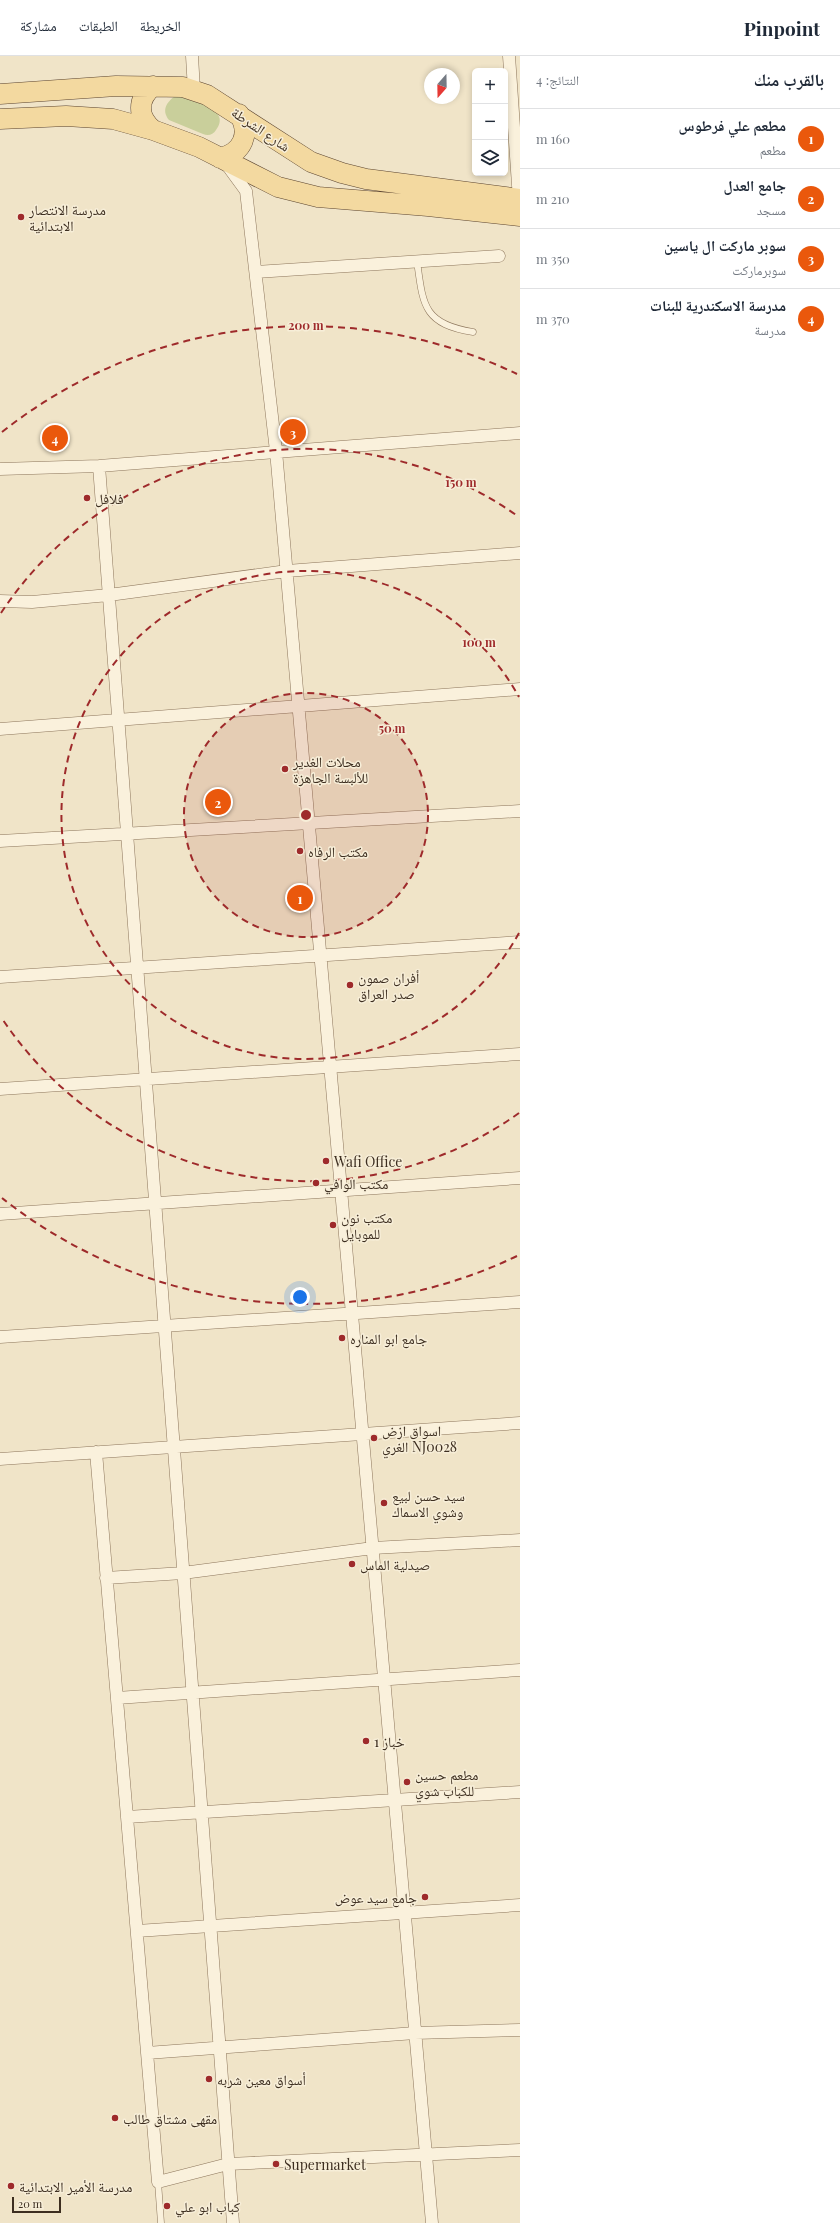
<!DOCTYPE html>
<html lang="ar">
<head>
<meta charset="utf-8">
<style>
	:root { --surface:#fff; --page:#f2f2f3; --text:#1f2937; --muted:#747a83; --line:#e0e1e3; --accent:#ea580c }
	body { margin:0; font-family:"Playfair Display","Noto Naskh Arabic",serif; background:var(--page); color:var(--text); direction:rtl }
	.controls { position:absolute; right:12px; top:12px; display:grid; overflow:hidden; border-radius:6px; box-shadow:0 2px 6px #0003 }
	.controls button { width:36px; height:36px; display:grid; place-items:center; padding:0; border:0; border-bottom:1px solid var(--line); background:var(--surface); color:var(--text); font:20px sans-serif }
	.compass { position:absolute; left:424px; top:12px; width:36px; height:36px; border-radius:50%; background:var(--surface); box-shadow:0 2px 6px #0003; rotate:200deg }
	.scale { position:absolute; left:12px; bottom:10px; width:49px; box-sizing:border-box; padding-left:4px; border:2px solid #3d2e20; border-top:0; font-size:11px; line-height:14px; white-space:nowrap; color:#3d2e20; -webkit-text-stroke:3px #f7eed8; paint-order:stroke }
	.you { position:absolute; left:300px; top:1241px; width:14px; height:14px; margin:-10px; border:3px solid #fff; border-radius:50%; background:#1a73e8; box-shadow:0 0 0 6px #1a73e833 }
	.badge { display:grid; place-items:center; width:26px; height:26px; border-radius:50%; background:var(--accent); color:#fff; font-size:13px; font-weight:700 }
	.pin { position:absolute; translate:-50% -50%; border:2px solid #fff; box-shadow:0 1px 4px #0006 }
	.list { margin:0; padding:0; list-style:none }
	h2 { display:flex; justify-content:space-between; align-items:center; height:52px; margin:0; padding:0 16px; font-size:17px }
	h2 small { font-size:13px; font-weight:400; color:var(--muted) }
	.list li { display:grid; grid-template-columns:26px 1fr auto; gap:12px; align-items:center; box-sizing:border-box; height:60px; padding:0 16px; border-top:1px solid var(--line) }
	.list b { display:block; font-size:15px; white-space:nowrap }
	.list p { margin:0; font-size:13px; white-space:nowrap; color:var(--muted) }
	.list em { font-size:13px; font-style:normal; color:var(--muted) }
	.icon { flex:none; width:22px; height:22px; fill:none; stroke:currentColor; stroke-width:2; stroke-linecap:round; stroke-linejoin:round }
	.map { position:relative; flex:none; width:520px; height:2167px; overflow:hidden; direction:ltr }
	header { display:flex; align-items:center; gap:24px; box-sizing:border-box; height:56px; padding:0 20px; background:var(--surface); border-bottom:1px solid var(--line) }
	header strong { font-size:19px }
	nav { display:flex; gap:22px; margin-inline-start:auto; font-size:14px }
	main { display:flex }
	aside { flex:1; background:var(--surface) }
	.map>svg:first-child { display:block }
	.green { fill:#c9cf9b }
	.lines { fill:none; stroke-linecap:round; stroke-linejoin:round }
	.service-casing { stroke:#8d765c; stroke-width:7 }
	.minor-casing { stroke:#8d765c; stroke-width:13 }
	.primary-casing { stroke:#5b4430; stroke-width:21 }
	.service { stroke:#faf1dc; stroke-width:6 }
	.minor { stroke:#faf1dc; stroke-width:12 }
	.primary { stroke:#f3d9a0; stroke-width:20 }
	.ring { fill:none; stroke:#9e2a2b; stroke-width:2; stroke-dasharray:7 5 }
	.poi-dot { fill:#9e2a2b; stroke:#f7eed8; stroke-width:1.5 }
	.labels { text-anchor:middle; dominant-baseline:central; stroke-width:3; stroke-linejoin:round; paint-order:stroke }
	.street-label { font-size:14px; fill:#3d2e20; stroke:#f7eed8 }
	.poi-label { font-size:14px; fill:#3d2e20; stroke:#f7eed8; text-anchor:start }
	.centre { fill:#9e2a2b; stroke:#f7eed8; stroke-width:2 }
	.ring-label { font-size:12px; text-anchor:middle; font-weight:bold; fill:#9e2a2b; stroke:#f7eed8; stroke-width:3; stroke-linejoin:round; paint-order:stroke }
</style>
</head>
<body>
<header>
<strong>Pinpoint</strong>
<nav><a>الخريطة</a><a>الطبقات</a><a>مشاركة</a></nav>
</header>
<main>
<aside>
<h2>بالقرب منك<small>النتائج: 4</small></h2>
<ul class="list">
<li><span class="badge">1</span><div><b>مطعم علي فرطوس</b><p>مطعم</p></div><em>160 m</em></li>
<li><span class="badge">2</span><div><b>جامع العدل</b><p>مسجد</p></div><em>210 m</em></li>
<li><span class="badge">3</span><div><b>سوبر ماركت ال ياسين</b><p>سوبرماركت</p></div><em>350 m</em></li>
<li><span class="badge">4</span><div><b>مدرسة الاسكندرية للبنات</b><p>مدرسة</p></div><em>370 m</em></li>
</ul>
</aside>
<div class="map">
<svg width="520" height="2167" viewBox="0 0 520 2167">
	<rect width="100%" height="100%" fill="#f0e4c8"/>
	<path class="green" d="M182 39C195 45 232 54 216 74 213 79 208 80 203 78L169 64C161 54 167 46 175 40Z"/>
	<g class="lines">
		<defs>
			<path id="service" d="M417 205C423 249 423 268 473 276
				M158 2126 161 2167"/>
			<path id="minor" d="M192 0 194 34
				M509 0 519 143
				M227 109 246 135 276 395 432 2167
				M256 216 499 200
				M99 410 233 2167
				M0 413 99 410 520 377
				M0 545 32 546 109 539 287 515 520 497
				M0 673 520 633
				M0 785 520 755
				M0 921 520 886
				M0 1033 520 998
				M0 1158 520 1122
				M0 1281 520 1246
				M96 1396 158 2126 228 2108 520 2094
				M0 1403 520 1367
				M106 1522 183 1517 373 1492 520 1484
				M117 1642 520 1614
				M127 1761 520 1736
				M137 1875 520 1849
				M147 1997 415 1977 520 1974"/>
			<path id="primary" d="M153 30C137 43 137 61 153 74
				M0 38 116 30 183 31 207 39 311 106 342 117 366 123 520 143
				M0 63 66 60 113 63 153 74 199 91 278 131 318 141 428 150 520 160
				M220 102C243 97 251 77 239 58"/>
		</defs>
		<use href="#service" class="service-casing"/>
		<use href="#minor" class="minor-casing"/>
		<use href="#primary" class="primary-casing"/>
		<use href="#service" class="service"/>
		<use href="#minor" class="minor"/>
		<use href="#primary" class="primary"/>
	</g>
	<circle cx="306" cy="759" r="122" fill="#9e2a2b" fill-opacity=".12"/>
	<g class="ring">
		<circle cx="306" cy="759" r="122"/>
		<path d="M519 877A244 244 0 1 1 519 641"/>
		<path d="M519 1057A366 366 0 0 1 1 961M1 557A366 366 0 0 1 519 461"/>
		<path d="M517 1200A489 489 0 0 1 2 1142M2 376A489 489 0 0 1 517 318"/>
	</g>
	<g class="poi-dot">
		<circle cx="21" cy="161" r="4"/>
		<circle cx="87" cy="442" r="4"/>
		<circle cx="285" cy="713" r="4"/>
		<circle cx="300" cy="795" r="4"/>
		<circle cx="350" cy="929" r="4"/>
		<circle cx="326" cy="1105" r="4"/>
		<circle cx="316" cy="1127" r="4"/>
		<circle cx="333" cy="1169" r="4"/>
		<circle cx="342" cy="1282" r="4"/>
		<circle cx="374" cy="1382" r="4"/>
		<circle cx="384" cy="1447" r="4"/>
		<circle cx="352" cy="1508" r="4"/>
		<circle cx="366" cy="1685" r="4"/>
		<circle cx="407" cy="1726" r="4"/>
		<circle cx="425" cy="1841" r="4"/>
		<circle cx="209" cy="2023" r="4"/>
		<circle cx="115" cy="2062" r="4"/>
		<circle cx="276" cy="2108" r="4"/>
		<circle cx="11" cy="2130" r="4"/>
		<circle cx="167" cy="2150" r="4"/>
	</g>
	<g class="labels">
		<g class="street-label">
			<text transform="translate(261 73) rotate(34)">شارع الشرطة</text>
		</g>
		<g class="poi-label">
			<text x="29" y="153">مدرسة الانتصار<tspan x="29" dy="16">الابتدائية</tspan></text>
			<text x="95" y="442">فلافل</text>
			<text x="293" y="705">محلات الغدير<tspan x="293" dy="16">للألبسة الجاهزة</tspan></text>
			<text x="308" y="795">مكتب الرفاه</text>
			<text x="358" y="921">أفران صمون<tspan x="358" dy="16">صدر العراق</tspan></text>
			<text x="334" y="1105">Wafi Office</text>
			<text x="324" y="1127">مكتب الوافي</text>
			<text x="341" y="1161">مكتب نون<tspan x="341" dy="16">للموبايل</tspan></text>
			<text x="350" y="1282">جامع ابو المناره</text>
			<text x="382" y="1374">اسواق ازض<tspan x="382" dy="16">الغري NJ0028</tspan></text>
			<text x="392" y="1439">سيد حسن لبيع<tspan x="392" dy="16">وشوي الاسماك</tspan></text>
			<text x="360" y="1508">صيدلية الماس</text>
			<text x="374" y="1685">خباز 1</text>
			<text x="415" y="1718">مطعم حسين<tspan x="415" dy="16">للكباب شوي</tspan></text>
			<text x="417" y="1841" text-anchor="end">جامع سيد عوض</text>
			<text x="217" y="2023">أسواق معين شربه</text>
			<text x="123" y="2062">مقهى مشتاق طالب</text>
			<text x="284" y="2108">Supermarket</text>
			<text x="19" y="2130">مدرسة الأمير الابتدائية</text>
			<text x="175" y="2150">كباب ابو علي</text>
		</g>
	</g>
	<circle cx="306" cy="759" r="6" class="centre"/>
	<g class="ring-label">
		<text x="306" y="274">200 m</text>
		<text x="461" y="431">150 m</text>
		<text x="479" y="591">100 m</text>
		<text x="392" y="677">50 m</text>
	</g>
</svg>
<div class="controls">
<button>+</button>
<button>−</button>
<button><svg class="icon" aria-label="layers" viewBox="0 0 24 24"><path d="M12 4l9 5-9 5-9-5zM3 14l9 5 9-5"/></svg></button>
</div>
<svg class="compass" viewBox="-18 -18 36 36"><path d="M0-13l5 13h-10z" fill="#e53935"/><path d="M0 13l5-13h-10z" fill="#747a83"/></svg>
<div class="scale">20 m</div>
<div class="you"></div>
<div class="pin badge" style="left:300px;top:842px">1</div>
<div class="pin badge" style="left:218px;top:746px">2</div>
<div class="pin badge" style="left:293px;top:376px">3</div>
<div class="pin badge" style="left:55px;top:382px">4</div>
</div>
</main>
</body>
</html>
